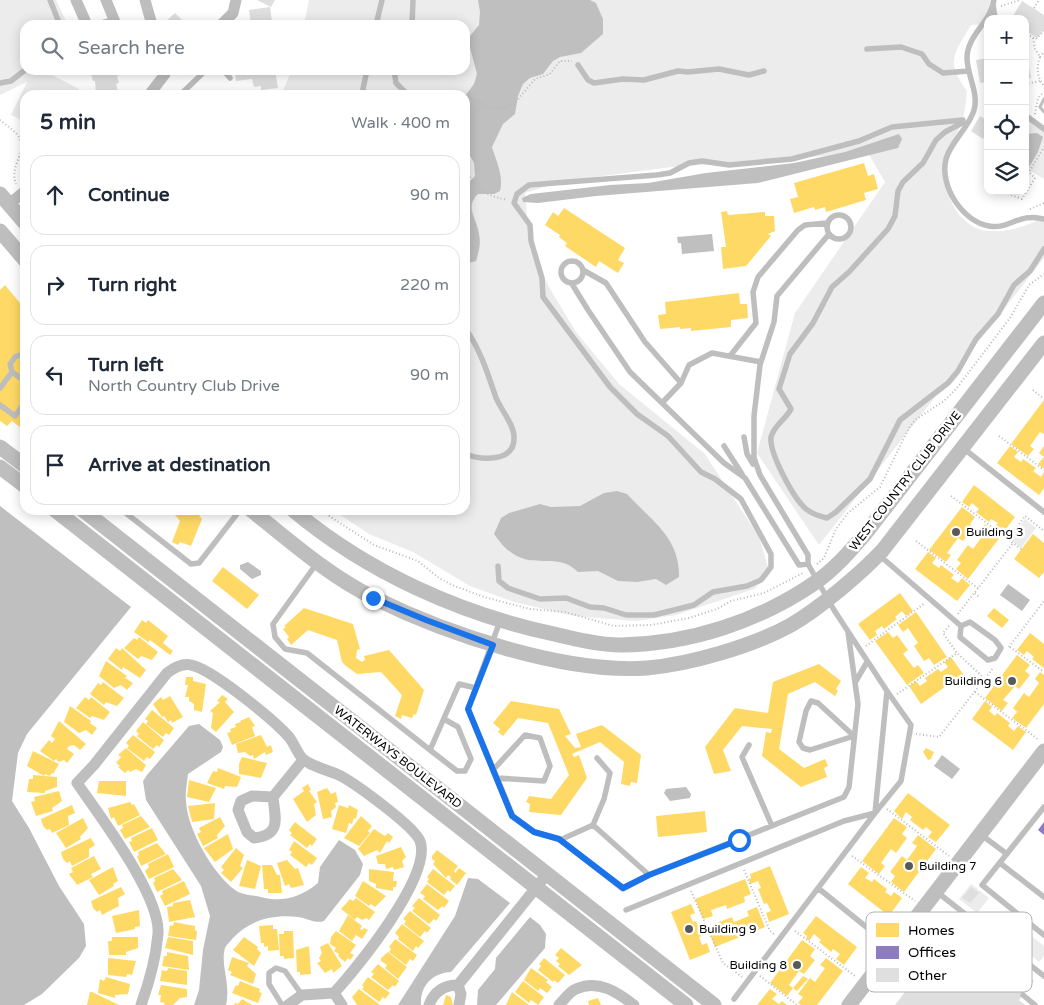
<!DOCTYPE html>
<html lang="en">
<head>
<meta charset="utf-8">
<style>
	:root { --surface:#fff; --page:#f6f6f7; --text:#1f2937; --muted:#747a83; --line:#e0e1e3 }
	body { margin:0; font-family:"Varela Round",sans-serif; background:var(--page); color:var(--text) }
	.controls { position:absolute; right:15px; top:15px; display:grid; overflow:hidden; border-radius:10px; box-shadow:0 2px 12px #0003 }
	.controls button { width:45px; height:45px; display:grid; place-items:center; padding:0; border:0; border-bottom:1px solid var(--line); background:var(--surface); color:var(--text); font:25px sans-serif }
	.stop { position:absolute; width:15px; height:15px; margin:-11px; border:4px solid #1a73e8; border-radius:50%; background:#fff }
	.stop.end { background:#1a73e8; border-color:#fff; box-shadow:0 1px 5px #0008 }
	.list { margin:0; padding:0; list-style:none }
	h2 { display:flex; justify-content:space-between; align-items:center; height:65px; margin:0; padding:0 20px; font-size:21px }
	h2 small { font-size:16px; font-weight:400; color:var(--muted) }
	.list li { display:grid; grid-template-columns:32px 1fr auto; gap:15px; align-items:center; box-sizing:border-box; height:80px; margin:0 10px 10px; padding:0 10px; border:1px solid var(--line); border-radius:15px }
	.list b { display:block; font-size:19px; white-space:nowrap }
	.list p { margin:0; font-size:16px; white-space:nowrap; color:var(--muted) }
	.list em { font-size:16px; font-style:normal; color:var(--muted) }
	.icon { flex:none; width:28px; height:28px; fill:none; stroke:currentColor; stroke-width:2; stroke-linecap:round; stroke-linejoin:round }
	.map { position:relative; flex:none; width:1044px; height:1005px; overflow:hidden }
	.search { position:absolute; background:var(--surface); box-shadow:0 2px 12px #0003; left:20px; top:20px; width:450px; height:55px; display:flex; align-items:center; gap:12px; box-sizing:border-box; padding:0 18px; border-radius:15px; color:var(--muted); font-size:19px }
	.panel { position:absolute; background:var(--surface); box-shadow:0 2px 12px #0003; left:20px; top:90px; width:450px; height:425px; border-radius:15px }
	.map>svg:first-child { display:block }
	.green { fill:#ececec }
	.water { fill:#bfbfbf }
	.homes { fill:#ffd966 }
	.offices { fill:#8e7cc3 }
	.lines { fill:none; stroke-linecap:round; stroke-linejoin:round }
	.stream { stroke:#bfbfbf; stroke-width:3 }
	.building { fill:#dfdfdf }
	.path { stroke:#b9b9b9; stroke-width:2; stroke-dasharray:1 2.5; stroke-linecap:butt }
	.service { stroke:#bebebe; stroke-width:5.5 }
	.minor { stroke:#bebebe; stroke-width:11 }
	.tertiary { stroke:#bebebe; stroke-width:15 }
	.route { stroke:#1a73e8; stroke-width:6 }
	.poi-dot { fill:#595959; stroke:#fff; stroke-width:2 }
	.labels { text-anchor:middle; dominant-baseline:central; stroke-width:5; stroke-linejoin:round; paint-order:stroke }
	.street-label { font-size:12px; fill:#000; stroke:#fff }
	.poi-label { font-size:12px; fill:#000; stroke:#fff; text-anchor:start }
	.key { fill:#fff; stroke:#b2b2b2; stroke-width:1 }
	.key-label { font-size:14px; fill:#000 }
</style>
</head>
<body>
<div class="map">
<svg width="1044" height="1005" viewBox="0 0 1044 1005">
	<rect width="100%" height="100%" fill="#fff"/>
	<path class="green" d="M0 0H56L68 25H25V70H64L52 75 79 89 76 95H25V122L11 115 27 82 0 95Z
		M309 0H996L998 19H988V24L971 25C954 54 945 61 967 91 966 101 965 112 962 121 958 134 948 147 946 160 941 190 957 231 992 231 1011 232 1027 225 1044 218V258L819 545 757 453 795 313 885 182 868 153 672 167 563 181 525 193 530 249 550 289 576 332 619 384 705 454 759 537 770 574 754 589 676 615 636 621 574 616 514 602 470 586 413 552 369 534 333 510H465V95H281L292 70H465V25H304Z
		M1025 118 1044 131V179L1025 167Z
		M1025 519 1036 528 1021 548 1010 539Z
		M971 884 989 898 977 913 959 899Z
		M1024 930 1044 946V956L1039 962 1015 942Z"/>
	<path class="water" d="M478 0H590L596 3 603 19V34L581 53 560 57 553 61 543 74 530 78 523 84 518 96 515 114 503 124 492 147C496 161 504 176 500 191L494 194H478C464 208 477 218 479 234 481 244 479 251 476 261L465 264V186L475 176 474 163 465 147V96L474 84 477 74 469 44 470 36 479 25 480 12Z
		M1037 133 1043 137 1038 152 1028 169 1025 167V134Z
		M899 134 902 139 898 148 758 183 596 196 538 203 523 202 522 198 531 194 610 185 648 183 706 173 794 163 845 152Z
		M712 234 714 251 682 254 681 243H678L677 237Z
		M617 491 627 494C652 521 680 538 679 577L666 585 656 579 637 582 618 581 598 571 578 572C552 546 526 581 494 534L501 518 509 513 540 504 551 507 580 506 604 493Z
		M0 506 131 607 27 734 18 753 12 801 29 828 59 886 84 924 86 946 79 958 42 994 24 1005H0Z
		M248 562 261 571V575L252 579 240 569V565Z
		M1008 584 1030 600 1022 611 1000 595Z
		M199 724 220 740 223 747 221 752 188 774C187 783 185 792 186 801 187 829 213 874 235 890 241 895 253 895 261 897 282 903 301 897 318 883L320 867 339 840 355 850 363 864 360 875 324 921C315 924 307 918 298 917 273 914 249 920 232 939 230 942 226 945 225 948 220 965 231 983 226 1005H194L199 990 203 950 210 916 201 886 146 800 143 781 147 775 189 726Z
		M942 755 960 769 952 779 934 766Z
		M686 787 691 794 690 798 670 801 664 793 666 789Z
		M468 878 478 879 510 903 451 972C432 973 420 986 421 1005H398L455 916Z
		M530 917 540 925 546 934 545 948 496 1005H477L478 990 495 969 496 958Z"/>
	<path class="homes" d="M864 163 868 176 874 174 878 189 864 193 866 200 826 212 825 207 815 210 814 207 794 213 790 199 798 197 794 183Z
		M564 208 625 248 618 260 624 263 618 273 599 261 596 267 565 246 567 243 559 237 560 235 545 225 553 212 558 216Z
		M727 211 728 215 765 212V216H774L775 231 768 234 771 236 746 266 723 269 721 247H726L721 212Z
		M5 285 25 309V422L21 428 12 421 7 426 0 421V290Z
		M739 293 740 304H747L748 318 731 320V327L691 331V328L680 329V327L660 329 658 315 666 314 665 302Z
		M1044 400V434L1040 432 1030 446 1034 449 1028 456 1011 444Z
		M1010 446 1018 452 1014 457 1021 462 1023 459 1036 468 1033 471 1041 477 1044 472V488L1039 495 997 463Z
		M1044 446V469L1038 464 1044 457 1039 453Z
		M974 485 1015 517 1002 534 994 528 998 523 991 519 989 522 976 512 979 509 972 503 969 507 962 502Z
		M962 507 975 517 970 524 974 527 963 541 958 538 947 553 951 555 946 562 929 550Z
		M171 510H195L202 519 191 546 180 542 178 545 172 542 180 521Z
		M985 524 1001 536 968 579 956 569 961 563 957 560 968 545 973 549 983 535 979 532Z
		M1033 534 1044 543V572L1039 578 1014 559Z
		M928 552 936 558 932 563 939 568 941 565 954 575 951 578 958 583 962 578 970 585 957 601 915 569Z
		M223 567 259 595 247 609 212 581Z
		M900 593 913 611 906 616 902 611 895 617 897 619 884 629 882 626 875 631 877 635 870 640 858 624Z
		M304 608 353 624 360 649 357 650 356 658 362 662 365 660 364 656 389 650 424 690 416 715 414 714 412 718 402 715 401 719 395 716 402 695 381 672 357 674 346 666 342 662 337 640 308 630 291 645 287 639 289 637 283 629 286 627 284 626Z
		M994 608 1009 620 1002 628 987 616Z
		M916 612 947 657 934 665 929 658 924 661 914 646 918 643 908 628 903 632 898 625Z
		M142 620 146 623 148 620 168 636 163 643 173 651 170 655 150 640 148 642 134 632Z
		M888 632 893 638 897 635 908 650 903 654 914 668 918 665 924 673 907 685 875 641Z
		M1030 633 1044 644V668L1032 659 1034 657 1027 651 1024 655 1017 650Z
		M139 637 158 652 152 660 141 656 138 659 124 648 134 638 137 640Z
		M116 648 120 651 122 648 146 670 140 678 123 667 122 670 108 659Z
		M1017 655 1030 665 1025 671 1030 675 1019 689 1015 686 1003 700 1008 703 1002 711 985 698Z
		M951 657 963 674 921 704 909 686 916 681 920 686 927 681 925 678 938 669 941 672 948 667 944 662Z
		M106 661 127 676 125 678 133 683 127 690 121 685 114 688 99 676Z
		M819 664 841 681 836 689 838 691 835 696 815 682 788 694 779 749 804 768 825 759 828 766 824 768 827 777 801 787 762 756 766 732 771 733 772 729 742 726 723 750 731 771 714 774 705 747 735 708 768 713 773 682Z
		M1040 672 1044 675V704L1026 728 1012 718 1017 712 1013 708 1024 693 1029 697 1039 683 1035 679Z
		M186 677H193V681L206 684 202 712 194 710V704L189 701V697H185L188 685H185Z
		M103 682 124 698 117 706 106 702 104 705 90 694 98 683 101 685Z
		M222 695 228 699 225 702 234 712 216 732 211 728 213 713 210 711 220 702 217 701Z
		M170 696 183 717 172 723 171 720 168 722 164 716 162 717 153 704 161 697 163 700Z
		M85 697 89 700 91 697 110 712 104 720 92 716 90 718 76 708Z
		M511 701 559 709 571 734 565 736 575 748 581 747 576 734 602 725 641 755 637 783 631 782 630 786 621 784 624 762 600 742 572 754 574 757 579 755 587 778 561 815 529 812 530 804 526 802 529 796 551 799 569 775 548 723 518 718 503 736 498 732 500 729 493 723Z
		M985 701 992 707 989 711 995 716 997 713 1010 723 1008 726 1014 731 1018 726 1026 732 1013 750 972 719Z
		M70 706 91 721 90 723 97 728 92 735 86 730 79 733 64 722Z
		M152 710 174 728 169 735 166 733 163 737 146 724 148 721 145 719Z
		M249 717 255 726 252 727 255 736 232 745 227 733 231 732 230 729 236 727 235 724 241 722 240 721Z
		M59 721 86 744 80 750 74 745 69 746 67 749 74 754 67 763 64 760 59 762 56 759 54 761 40 751 49 740 52 743 55 739 51 736Z
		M143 722 164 740 159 747 157 745 153 749 137 736 139 734 136 731Z
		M133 735 155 752 150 759 147 757 144 761 127 748 129 746 126 743Z
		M261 735 267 747 271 745 273 752 266 755 265 752 254 759 253 755 250 756 245 752 238 753 236 744Z
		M126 748 146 765 142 772 136 769 130 772 128 770 125 773 118 767 120 766 116 763 121 757 118 755Z
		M926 748 934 752 931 759 928 760 923 752Z
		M33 751 59 764 53 774 52 773 50 776 45 774 44 776 27 766Z
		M242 757 267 763 261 778 239 774V764Z
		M218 768 241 777 237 787 225 786 224 789 207 783 213 771 217 772Z
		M33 775 57 777V787L45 791V793L27 792 29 779H33Z
		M189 780 216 788 209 802 187 797Z
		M99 781H126V796L97 793Z
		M308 784 311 790 309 791 317 802 314 804 316 815 307 822 293 799 304 791 302 788Z
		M327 788 331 794 336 792 338 802 335 803 336 807 331 811 332 817 323 819 317 792Z
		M59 791 62 801 52 808 53 811 36 816 31 802 35 801 34 797Z
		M908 793 950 825 936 842 928 837 932 832 926 827 923 830 910 820 912 817 906 812 902 819 894 811Z
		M130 802 132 805 134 804 140 815 118 826 114 817 111 819 108 808Z
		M215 803 214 819 192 822 188 806Z
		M72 805 75 813 68 816 69 825 52 833 50 829 47 830 43 826 41 819Z
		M339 805 348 808 349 805 358 810 356 819 354 818 352 824 349 823 346 833 332 829Z
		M705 811 707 832 658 837 656 816Z
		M141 816 150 827 125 839 120 830 123 828 122 825Z
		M361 816 372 826 368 831 370 833 359 846 344 838Z
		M220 817 225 826 217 835 218 838 203 846 197 834 201 832 199 828Z
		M83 818 88 828 80 837 81 839 66 848 56 833Z
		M894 818 907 827 902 834 907 838 896 853 891 849 881 863 885 866 879 874 862 861Z
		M295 822 317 839 312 846 310 844 307 848 290 835 292 833 289 830Z
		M152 828 158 840 134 852 129 842 132 841 131 838Z
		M374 829 385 836 388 833 393 837 389 843 387 841 380 853 377 850 364 856 358 849Z
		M228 834 233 849 215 862 204 848Z
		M918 835 936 849 904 892 891 882 895 876 890 872 902 856 907 860 917 846 912 843Z
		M91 838 95 845 89 849V857L72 866 70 861 67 863 63 859 61 852Z
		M294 841 317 858 312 865 309 863 306 867 290 855 292 852 289 850Z
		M157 843 166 854 141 866 137 856 139 855 138 852Z
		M401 847 406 857 402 861 404 867 394 870 393 867 386 869 385 864H378L376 856Z
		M236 848 244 855 240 866 243 868 231 882 221 873 224 870 221 867Z
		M437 850 458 866 454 871 455 873 459 868 466 873 457 885 450 879 451 877 448 875 446 878 433 864 435 861 432 859V856Z
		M168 854 174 867 149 879 145 871 149 867 148 864Z
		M94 856 101 869 91 874 93 877 77 885 69 874 73 872 71 868Z
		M247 860 261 866 255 889 239 886Z
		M287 860 295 869 298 868 304 885 291 888 289 884 285 886 277 863Z
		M262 865H272L277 875H280L282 893H268V889H264Z
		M770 866 789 914 769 922 766 913 771 911 767 903 764 904 758 889 761 888 758 881 750 884 749 879 751 878 750 874Z
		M113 867 118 881 113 884 114 886 99 895 89 880Z
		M861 867 869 873 865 878 872 882 874 879 887 889 885 892 891 896 894 892 902 898 889 916 848 884Z
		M173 869 182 880 157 892 153 883 155 881 154 878Z
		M369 869 394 872 393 881H397L396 887H393V891L376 888V884L369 881Z
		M433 869 455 886 450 892 448 890 444 895 427 882 429 879 427 877Z
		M745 879 751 894 744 897 745 902 727 909 726 905 711 910 713 916 703 919 695 899Z
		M184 881 190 894 165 906 160 896 163 894 162 891Z
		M363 881 386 896 375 907 371 904 369 906 355 896Z
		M427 884 449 901 444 908 442 906 438 910 423 899 425 896 420 893Z
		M121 887 125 894 118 898 119 906 102 915 100 910 97 912 93 908 91 901Z
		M356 898 375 912 369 920 366 918 362 920 357 917 355 920 341 909 350 899 353 901Z
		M419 898 440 915 436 921 434 919 429 924 412 911 415 908 412 906Z
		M190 900 195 917 169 922 167 907 173 906V903Z
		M691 904 695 913 690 915 693 922 696 921 702 936 699 937 702 945 707 943 710 952 690 960 671 912Z
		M757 907 765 927 715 947 709 932 716 930 714 924 732 917 734 922 749 916 747 911Z
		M139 910 140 926 135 927V929L116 933 112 916Z
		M410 911 431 928 427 933 425 931 420 937 404 924 406 921 403 919Z
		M348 915 362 926 360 929 362 930 364 928 368 930 362 939 356 935 352 941 339 931Z
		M816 916 857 947 844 965 836 959 840 954 833 949 831 952 819 942 821 940 814 934 809 941 806 938 807 936 803 933Z
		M174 922 195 926V930L197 931 196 940 168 936 170 925 173 926Z
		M402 924 424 941 418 948 416 946 413 951 398 939 399 937 395 933Z
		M273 925V929H277L279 950 268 951V946L264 947V943H261L259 926Z
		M284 931H293L294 958 284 959V956H280L279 934H284Z
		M336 931 356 945 350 953 354 955 350 960 348 958 345 962 338 956 339 954 334 951 336 948 330 944 331 937Z
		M112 937H138V948L126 952V955H109L108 941H112Z
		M168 937 193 941V955L165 948Z
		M244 937 258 947 257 949 261 953 254 966 233 950Z
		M395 939 417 955 413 961 410 959 406 965 389 952 391 949 389 947Z
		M802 940 815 949 810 956 815 960 804 974 799 971 789 985 793 988 787 996 770 983Z
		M328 943 342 966 333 973 332 969 325 973 317 963 321 961 319 958 322 953 320 947Z
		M309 946 311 974 300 975V972H297L296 950Z
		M561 948 582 965 569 975 558 966 560 964 556 961 559 958 555 955Z
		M167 952 188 956 189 970 162 966 164 956H167Z
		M388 952 407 967 398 979 385 968 387 965 381 961V958Z
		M232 957 249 963 247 966 256 974 253 984 230 975 232 972 228 970Z
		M108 958 136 961 132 975 127 974 126 977 108 975Z
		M544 958 565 975 558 983 554 980 553 982 538 970 541 966 539 964Z
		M826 958 843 971 817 1005H801L798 1003 803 997 798 994 810 978 815 982 825 968 820 965Z
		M378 964 399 981 395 987 393 985 388 990 371 977 374 974 371 972Z
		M168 968 187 971V985L160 981 162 970 167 971Z
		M531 968 548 980 546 982 552 987 547 993 540 988 538 991 524 980Z
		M803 976 808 979 797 991 793 988Z
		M106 977 130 984 128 994 115 995V998L98 993 100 979 104 981Z
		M368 977 390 993 385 999 383 997 379 1002 362 989 364 987 362 985Z
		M240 981 260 989 259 992 262 993 258 1003 232 993 236 985 238 986Z
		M523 981 544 997 538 1005 531 1000 529 1003 515 992Z
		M161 985 187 989V997L180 998 173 1005H164L165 1003 160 1002 161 995H158Z
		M359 989 380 1005H357L352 997Z
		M770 989 777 994 772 999 779 1004 782 1001 787 1005H757Z
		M90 992H92L119 1005H87Z
		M512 992 529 1005H506Z
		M446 995 451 997 453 1005H443Z
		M598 998 601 1005H589L588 1001Z
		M242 999 252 1005H234L235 1003 238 1004Z"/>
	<path class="offices" d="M1044 822V835L1038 830Z"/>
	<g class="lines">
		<path class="stream" d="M1044 99 1040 107 1044 112"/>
	</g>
	<path class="building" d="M257 0H275L271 7Z
		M1022 1 1044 15V30L1037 38 1028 32 1025 34V19H1011Z
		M270 7 272 22 284 20 285 25H251L249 10Z
		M175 13 187 25H162Z
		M1025 47 1031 78 1025 79Z
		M988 58V82L980 83 976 60Z
		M119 70 120 75 117 76 119 83 116 84 119 95H96L95 81H93L90 71Z
		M275 70 278 88 261 90V86L254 87 252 79 236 81 235 71Z
		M235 91 236 95H230L229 92Z
		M980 116 988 121V131L983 139 971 131Z
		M971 887 979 893 970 903 962 898Z
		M960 930 965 934 968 930 1034 981 1019 1000 1025 1005H895L921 971 926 975Z"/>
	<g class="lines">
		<path class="path" d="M1001 6 1020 0
			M1034 8 1039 0
			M1027 34 1036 39 1044 31
			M1033 38 1035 49 1040 57C1036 68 1037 77 1044 86
			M1040 57 1044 52
			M1025 84 1040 81
			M465 95 494 109 504 108 514 104 535 79 550 74 560 61H572
			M1035 114 1038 98 1044 92
			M0 120C6 125 17 132 20 139 26 155 9 166 16 184
			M470 177C479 192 490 196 507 200
			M1008 194 1022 199 1035 178 1029 172 1044 147
			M1030 209 1044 203
			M1033 390 1044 399
			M999 436 1044 470
			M951 496 1008 539
			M320 510 374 545 418 561 439 578 452 585 484 597 530 609 565 612 614 626 651 625 689 618 717 609 731 601 764 593 803 573
			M916 541 979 589
			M1021 549 1008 539 1025 516 1044 531
			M817 564 824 558 836 529 848 513 880 487 909 428 915 420 944 401 956 389 1010 318 1029 285 1044 274
			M975 593 979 597
			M958 614 1013 543
			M949 626 943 633 957 653 985 679
			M866 646 925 603
			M1009 647 1044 601
			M1010 647 1044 672
			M975 692 1039 740
			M897 694 957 653
			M916 734 939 737 994 667
			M887 809 949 856
			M852 856 915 901
			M744 870 770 931 775 935
			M691 891 723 963 742 977
			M795 931 855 976
			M760 976 797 1005"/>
		<path class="service" d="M50 0 60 25
			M994 0C991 22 967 35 967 58 967 75 979 93 974 110 969 128 951 141 946 159 939 186 963 222 989 226 1009 230 1019 212 1044 219
			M993 6 995 19
			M376 25 382 0
			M412 25 413 0
			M867 49 901 47 922 54 929 64 943 73 969 71
			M578 65 588 80 594 83 623 79 644 80 678 71 688 72 719 69 749 75 764 71
			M223 70 230 78
			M394 70 396 83 408 95
			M0 83 11 81 25 70
			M180 95 206 70
			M365 95 363 89 367 70
			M449 95 453 94
			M1025 115 1044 129
			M465 168 467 171
			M827 227a12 12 0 1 1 24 0a12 12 0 1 1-24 0Z
			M561 272a11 11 0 1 1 22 0a11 11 0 1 1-22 0Z
			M583 270 606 283 645 342 681 383 689 365 712 353 761 362
			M572 284 588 310 630 372 724 463 745 478 799 565 808 564V555L760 475 754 458V416L760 365 774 322 777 296 829 234
			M465 328C480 349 487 371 495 395 499 408 514 423 514 437 515 463 481 460 465 454
			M25 353 15 357 10 364 12 372 25 381
			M730 356 756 323 753 292 758 277 798 230 805 225 827 223
			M0 388 12 372
			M663 402 681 383
			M0 405 15 416 25 402
			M744 437 747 454 753 464
			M724 446 742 474
			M963 448 1044 512
			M122 510 191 564 199 563 240 510
			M879 555 961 626
			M317 563 273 624 275 637 285 649 307 653 430 750 459 684 476 688
			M498 566 499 581 508 588 540 599 566 598 590 607 604 608 626 615H654L694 605 713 592 747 586 761 580 771 567V554L741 499 715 479 701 472 668 436 637 414 610 387 543 297 542 278 531 241 530 225 514 203 517 194 529 185 657 175 670 173 689 163 702 161 729 165 792 159 859 141 892 127 963 120 962 123 945 132 936 140 923 163 903 182 898 191 895 216 888 229 849 272 832 287 813 323 790 354 779 389 791 409C786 419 774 425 771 437 769 452 793 498 806 509 812 514 818 516 827 518L836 512 870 479 900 420 948 383 958 371 976 339 998 314 1014 285 1030 271 1044 249
			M500 621 468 709 513 816 534 832 559 839 623 889 649 875 844 797 849 787 858 704 848 632
			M970 622 995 640 1001 648 995 658 988 660 960 637 961 626Z
			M856 681 867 662
			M811 701 818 703 854 736 810 750 803 748 799 742 806 711Z
			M749 745 742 757 772 826
			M430 750 457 771H465L471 759 458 727 444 719
			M494 769 525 735 540 738 550 766 544 781 497 778
			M1044 807 982 885 1044 935
			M593 825 604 799 610 773 597 758
			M980 834 1007 854
			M560 840 593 825 649 875
			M1000 863 1044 897
			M818 888 891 947
			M937 892 1044 976
			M626 910 844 821 875 813 901 781 911 725 887 691
			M1023 995 1035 1005
			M734 999 875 813 887 691 834 610 808 564
			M282 1005 269 984V973L276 968 285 971 302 995"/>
		<path class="minor" d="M76 0 87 25
			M145 0 152 25
			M104 25 115 22 106 0
			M221 25 233 13 236 0
			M149 95 165 74 164 70
			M9 204 25 191
			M252 796 273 797C275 818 282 835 254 838L247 832 238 810 241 801Z
			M273 797 303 760
			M458 985 461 994 459 1005
			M334 993 342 1005
			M141 1005C149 983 156 957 158 934 161 896 99 815 77 783L94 765 167 673C174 668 182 663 191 665 212 669 274 720 289 737 294 743 297 753 303 759 310 766 331 771 341 776 357 785 414 826 420 841 433 875 357 968 334 993L302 995 288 1005
			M429 1005C434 992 444 985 458 985L547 874
			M559 1005C564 1000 570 991 576 989 598 979 617 992 634 1005"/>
		<path class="tertiary" d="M0 194 25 223
			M0 231 25 260
			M0 447 25 466
			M0 467 25 486
			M55 510 686 1005
			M83 510 714 1005
			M251 510C290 541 329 576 374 598 447 634 565 674 647 668 691 664 753 646 791 625 820 608 859 575 882 551L1044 343
			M293 510C367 572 460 614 554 634 575 639 599 645 621 645 690 644 760 621 816 582 835 569 850 551 865 534L1044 303
			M849 1005 1044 751"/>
	</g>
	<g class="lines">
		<path class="route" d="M373 598 426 620 493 645 468 709 512 816 534 832 559 839 623 888 649 875 739 840"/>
	</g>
	<g class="poi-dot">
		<circle cx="956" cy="532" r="5"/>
		<circle cx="1012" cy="681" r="5"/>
		<circle cx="909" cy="866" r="5"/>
		<circle cx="689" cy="929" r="5"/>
		<circle cx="797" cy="965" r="5"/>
	</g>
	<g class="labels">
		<g class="street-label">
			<text transform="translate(905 481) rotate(-52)">WEST COUNTRY CLUB DRIVE</text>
			<text transform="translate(398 757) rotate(38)">WATERWAYS BOULEVARD</text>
		</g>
		<g class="poi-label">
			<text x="966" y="532">Building 3</text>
			<text x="1002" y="681" text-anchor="end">Building 6</text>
			<text x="919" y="866">Building 7</text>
			<text x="699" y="929">Building 9</text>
			<text x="787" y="965" text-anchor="end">Building 8</text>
		</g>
	</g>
	<rect x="866" y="912" width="166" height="80" rx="8" class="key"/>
	<rect x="876" y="923" width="23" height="14" fill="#ffd966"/>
	<rect x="876" y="946" width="23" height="13" fill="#8e7cc3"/>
	<rect x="876" y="968" width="23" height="14" fill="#dfdfdf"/>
	<g class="key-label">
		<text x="908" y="935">Homes</text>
		<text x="908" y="957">Offices</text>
		<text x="908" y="980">Other</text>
	</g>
</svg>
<div class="controls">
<button>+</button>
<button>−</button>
<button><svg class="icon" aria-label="locate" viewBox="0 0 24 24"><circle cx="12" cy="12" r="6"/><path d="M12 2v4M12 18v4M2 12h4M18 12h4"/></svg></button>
<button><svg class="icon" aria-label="layers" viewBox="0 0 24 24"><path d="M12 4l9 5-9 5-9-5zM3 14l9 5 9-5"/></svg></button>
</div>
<div class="stop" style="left:739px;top:840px"></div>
<div class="stop end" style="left:373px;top:598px"></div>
<div class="search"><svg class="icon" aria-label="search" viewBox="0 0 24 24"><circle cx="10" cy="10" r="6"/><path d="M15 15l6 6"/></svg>Search here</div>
<section class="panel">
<h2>5 min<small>Walk · 400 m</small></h2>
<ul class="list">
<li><svg class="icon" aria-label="ahead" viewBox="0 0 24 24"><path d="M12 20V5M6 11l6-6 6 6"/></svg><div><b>Continue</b></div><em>90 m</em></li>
<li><svg class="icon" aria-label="right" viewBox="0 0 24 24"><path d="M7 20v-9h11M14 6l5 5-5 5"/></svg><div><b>Turn right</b></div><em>220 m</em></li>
<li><svg class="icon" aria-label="left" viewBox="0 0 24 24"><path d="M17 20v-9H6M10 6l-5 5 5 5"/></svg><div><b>Turn left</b><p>North Country Club Drive</p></div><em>90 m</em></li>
<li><svg class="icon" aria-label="arrive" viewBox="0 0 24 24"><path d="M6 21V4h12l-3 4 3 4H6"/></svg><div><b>Arrive at destination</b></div></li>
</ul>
</section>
</div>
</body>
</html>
